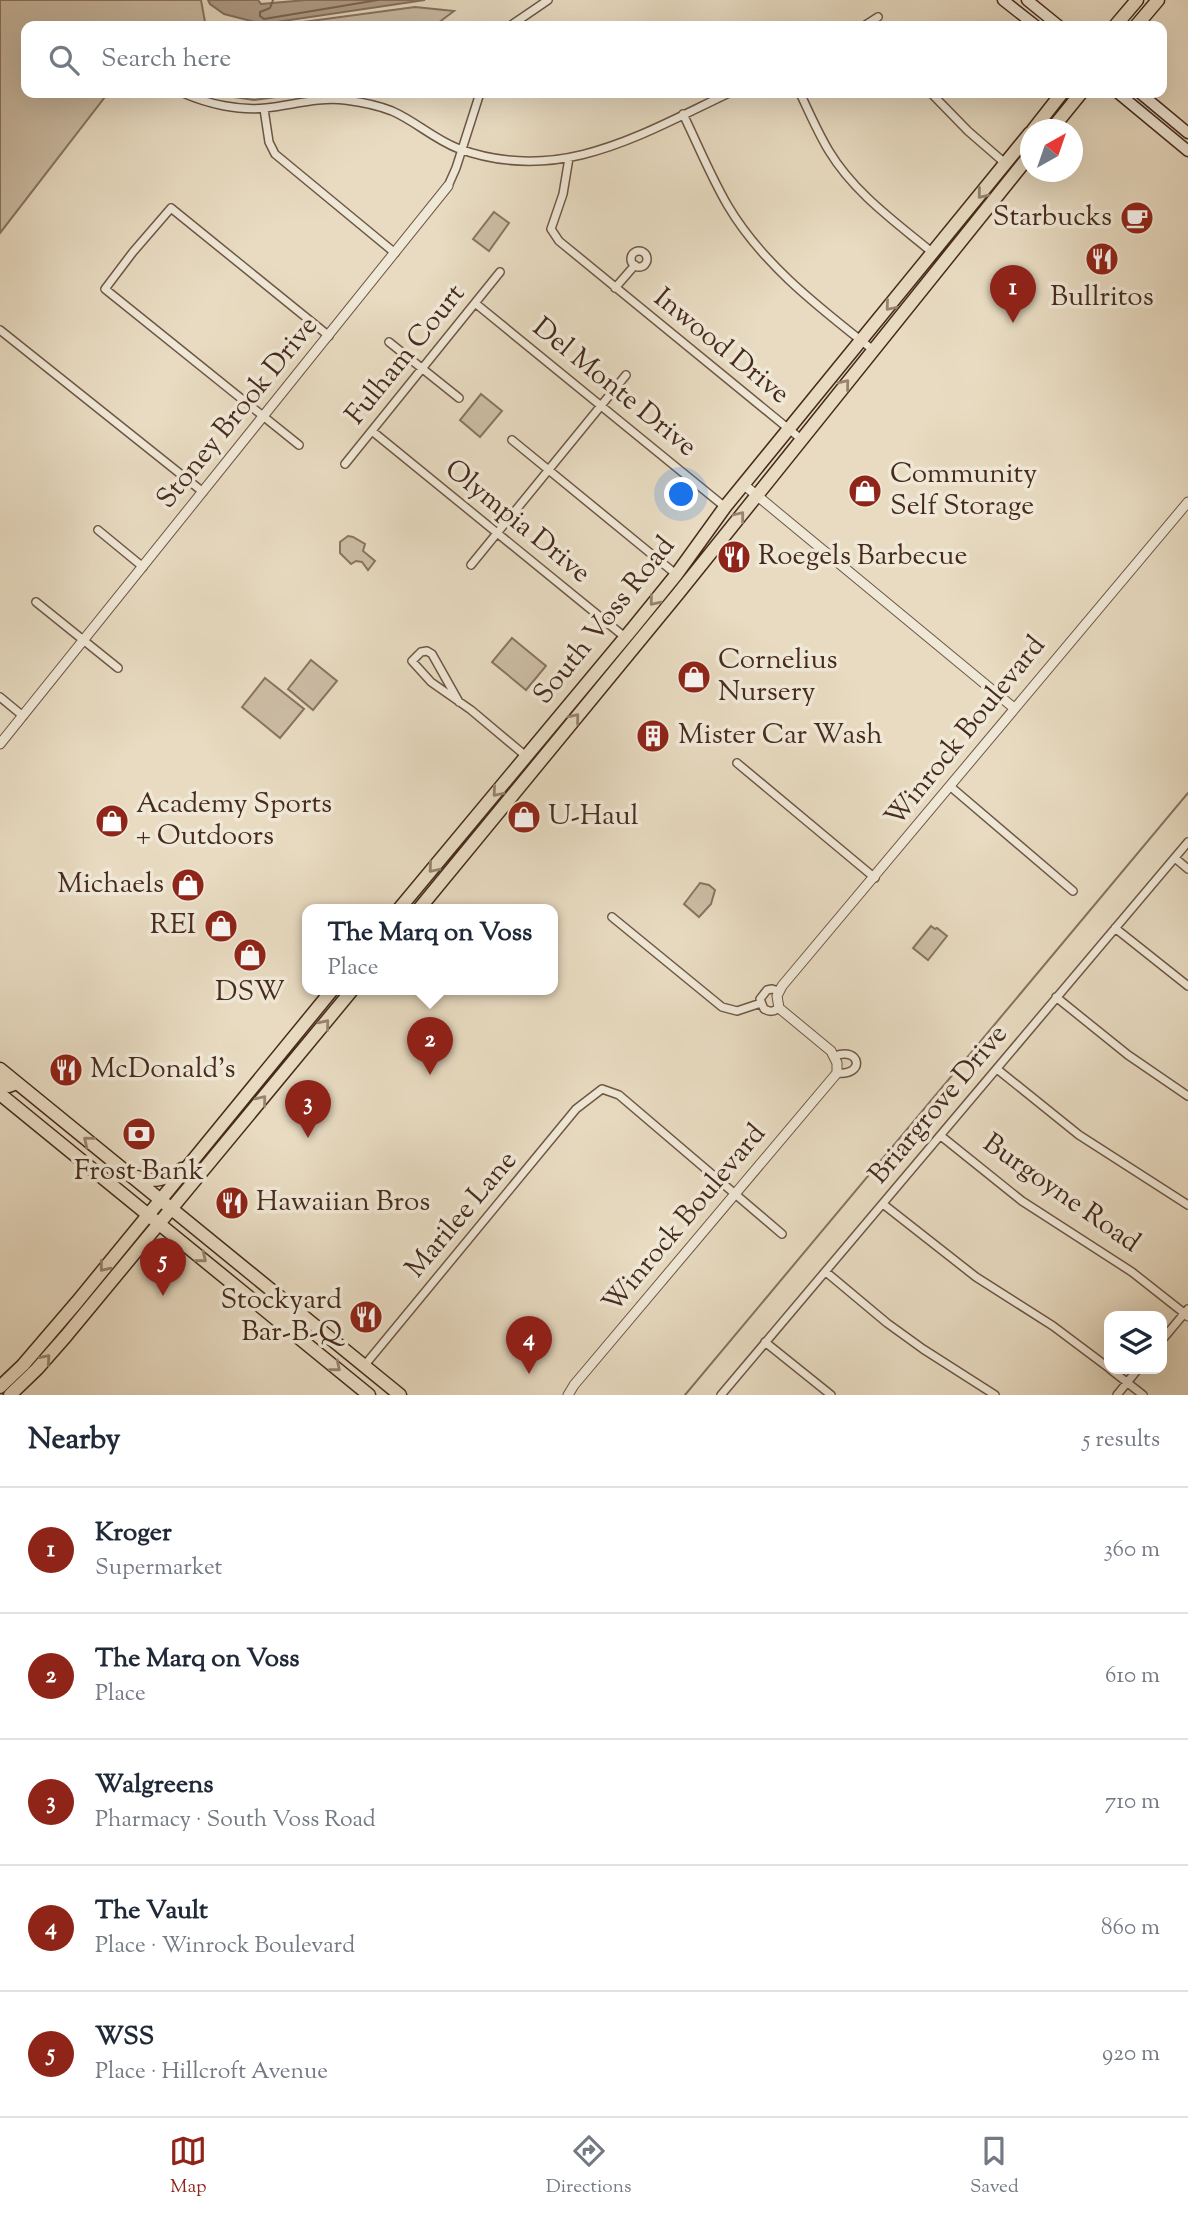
<!DOCTYPE html>
<html lang="en">
<head>
<meta charset="utf-8">
<style>
	:root { --surface:#fff; --page:#f6f6f7; --text:#1f2937; --muted:#747a83; --line:#e0e1e3; --accent:#8f2418 }
	body { margin:0; font-family:"Sorts Mill Goudy",serif; background:var(--page); color:var(--text) }
	.controls { position:absolute; right:21px; bottom:21px; display:grid; overflow:hidden; border-radius:14px; box-shadow:0 7px 28px #0002 }
	.controls button { width:63px; height:63px; display:grid; place-items:center; padding:0; border:0; border-bottom:2px solid var(--line); background:var(--surface); color:var(--text); font:35px sans-serif }
	.compass { position:absolute; left:1020px; top:119px; width:63px; height:63px; border-radius:50%; background:var(--surface); box-shadow:0 7px 28px #0002; rotate:40deg }
	.you { position:absolute; left:682px; top:495px; width:24px; height:24px; margin:-18px; border:5px solid #fff; border-radius:50%; background:#1a73e8; box-shadow:0 0 0 10px #1a73e833 }
	.badge { display:grid; place-items:center; width:46px; height:46px; border-radius:50%; background:var(--accent); color:#fff; font-size:23px; font-weight:700 }
	.pin { position:absolute; translate:-50% -58px; filter:drop-shadow(0 2px 4px #0008) }
	.pin::after { content:''; position:absolute; top:37px; width:24px; height:21px; background:inherit; clip-path:polygon(0 0,100% 0,50% 100%) }
	.popup { position:absolute; left:302px; top:904px; width:256px; height:91px; box-sizing:border-box; display:grid; place-content:center; border-radius:14px; background:var(--surface); filter:drop-shadow(0 2px 5px #0005); font-size:23px; white-space:nowrap; color:var(--muted) }
	.popup b { font-size:26px; color:var(--text) }
	.popup::after { content:''; position:absolute; left:50%; top:100%; margin-left:-14px; border:14px solid transparent; border-top-color:var(--surface) }
	.list { margin:0; padding:0; list-style:none }
	h2 { display:flex; justify-content:space-between; align-items:center; height:91px; margin:0; padding:0 28px; font-size:30px }
	h2 small { font-size:23px; font-weight:400; color:var(--muted) }
	.list li { display:grid; grid-template-columns:46px 1fr auto; gap:21px; align-items:center; box-sizing:border-box; height:126px; padding:0 28px; border-top:2px solid var(--line) }
	.list b { display:block; font-size:26px; white-space:nowrap }
	.list p { margin:0; font-size:23px; white-space:nowrap; color:var(--muted) }
	.list em { font-size:23px; font-style:normal; color:var(--muted) }
	.icon { flex:none; width:38px; height:38px; fill:none; stroke:currentColor; stroke-width:2; stroke-linecap:round; stroke-linejoin:round }
	.map { position:relative; flex:none; width:1188px; height:1395px; overflow:hidden }
	.search { position:absolute; background:var(--surface); box-shadow:0 7px 28px #0002; left:21px; right:21px; top:21px; height:77px; display:flex; align-items:center; gap:18px; box-sizing:border-box; padding:0 24px; border-radius:14px; color:var(--muted); font-size:26px }
	.sheet { height:721px; background:var(--surface) }
	nav { display:flex; justify-content:space-around; align-items:center; box-sizing:border-box; height:98px; border-top:2px solid var(--line); background:var(--surface); font-size:19px; color:var(--muted) }
	nav a { display:grid; justify-items:center; gap:4px }
	nav .on { color:var(--accent) }
	.map>svg:first-child { display:block }
	.green { fill:#ccbda5; stroke:#897461; stroke-width:2 }
	.water { fill:#b19f89; stroke:#86715e; stroke-width:2 }
	.lines { fill:none; stroke-linecap:round; stroke-linejoin:round }
	.shore { stroke:#7c6553; stroke-width:2 }
	.stream { stroke:#86715e; stroke-width:2 }
	.minor-casing { stroke:#6e5746; stroke-width:10 }
	.tertiary-casing { stroke:#6e5746; stroke-width:11 }
	.secondary-casing { stroke:#462b1d; stroke-width:13 }
	.primary-casing { stroke:#462b1d; stroke-width:15 }
	.minor { stroke:#f0e8d7; stroke-width:7 }
	.tertiary { stroke:#f0e8d7; stroke-width:9 }
	.secondary { stroke:#f0e8d7; stroke-width:10 }
	.primary { stroke:#e8dbc1; stroke-width:12 }
	.oneway { stroke:#97836f }
	.labels { text-anchor:middle; dominant-baseline:central; stroke-width:7; stroke-linejoin:round; paint-order:stroke }
	.poi-label { font-size:28px; fill:#462b1d; stroke:#f0e8d7; text-anchor:start }
	.street-label { font-size:28px; fill:#462b1d; stroke:#f0e8d7 }
</style>
</head>
<body>
<div class="map">
<svg width="1188" height="1395" viewBox="0 0 1188 1395">
	<rect width="100%" height="100%" fill="#e8dbc1"/>
	<filter id="stains"><feTurbulence type="fractalNoise" baseFrequency=".00286" numOctaves="4"/><feColorMatrix values="0 0 0 0 .2 0 0 0 0 .09 0 0 0 0 .02 0 0 0 .5 -.17"/></filter>
	<radialGradient id="worn" r=".72"><stop offset=".6" stop-color="#630" stop-opacity="0"/><stop offset="1" stop-color="#630" stop-opacity=".3"/></radialGradient>
	<path class="green" d="M0 0H201L205 22 185 26H26V93H108L0 233Z
		M415 7 454 11 434 26H273Z
		M207 93H306L254 100Z
		M494 212 509 223 489 251 473 239Z
		M481 394 502 411 480 437 460 420Z
		M348 536 353 537 365 544 363 551 375 561 368 570 362 562 356 561 351 564 340 553V542Z
		M512 638 546 666 526 690 492 662Z
		M311 660 337 681 313 710 288 689Z
		M265 678 304 709 280 738 242 707Z
		M700 883 709 885 715 890 711 904 699 917 684 904Z
		M931 926 935 929 937 928 947 936 928 960 913 948Z"/>
	<path class="water" d="M208 0H258L261 4 306 0H425L263 24 224 14 210 4Z"/>
	<g class="lines">
		<path class="shore" d="M273 0 270 8 260 12V16L264 19 378 0"/>
		<path class="stream" d="M685 1395 1188 793"/>
		<defs>
			<path id="minor" d="M510 26 548 0
				M864 26 878 17
				M183 93C208 104 239 111 266 108 293 105 318 97 345 100 361 102 377 105 392 111 415 121 434 139 457 148 558 186 640 135 729 93
				M800 93C809 112 818 133 829 151 855 194 897 223 934 254
				M931 93 968 131 1006 164
				M264 109 269 142 275 154 395 253
				M683 114C698 145 711 177 728 206 763 265 820 308 873 350
				M569 158 563 194 551 229 559 241 801 439
				M448 186 456 168 480 93
				M631 259a8 8 0 1 1 16 0a8 8 0 1 1-16 0Z
				M615 288 635 265
				M475 303 725 507
				M0 330 203 492
				M389 342 459 398
				M372 431 626 638
				M512 440 677 575
				M299 445 105 289 133 252 171 208 329 336
				M345 464 500 272
				M98 530 143 567
				M471 565 626 375
				M36 602 118 668
				M0 697 23 716
				M459 702 432 654 427 651 421 652 412 661 431 682 471 710 527 757
				M737 763 875 878
				M951 787 1073 891
				M1175 858 1188 869
				M612 917 722 1007 737 1011 761 1003
				M1115 928 1188 986
				M779 991 772 989 767 990 760 999 764 1009C770 1012 773 1012 779 1008
				M1056 997 1128 1055 1188 1096
				M835 1056C860 1046 866 1076 837 1073
				M997 1069 1079 1135 1188 1205
				M941 1136 1022 1201 1132 1272 1184 1313
				M883 1204 976 1277 1053 1326 1109 1368
				M826 1272 887 1323 923 1349 995 1395
				M1162 1340 1188 1309
				M765 1342 831 1395
				M364 1366 576 1109 602 1089 619 1095 782 1234
				M1110 1369 1143 1395
				M721 1395 1188 842
				M1117 1395 1138 1369"/>
			<path id="tertiary" d="M743 484 1014 708
				M0 744 448 186
				M1184 1313 1188 1316
				M568 1395 574 1385 837 1073V1063L831 1051 779 1008 777 996 782 986 1188 502"/>
			<path id="secondary" d="M1003 0 1036 26
				M1027 0 1059 26
				M1118 93 1188 151
				M1140 93 1188 133"/>
			<path id="primary" d="M1115 26 1137 0
				M1136 26 1158 0
				M1033 130 1062 93
				M1051 130 1081 93
				M399 909 633 628 676 575 725 507 1030 133
				M419 909 677 595 1030 155
				M0 1069 400 1395
				M0 1082 9 1086 17 1083
				M0 1094 369 1395
				M137 1177C154 1183 167 1179 182 1169
				M275 1317 283 1313 305 1323
				M0 1387 23 1365 77 1302 333 989
				M10 1395 37 1369 66 1336 353 989"/>
		</defs>
		<use href="#minor" class="minor-casing"/>
		<use href="#tertiary" class="tertiary-casing"/>
		<use href="#secondary" class="secondary-casing"/>
		<use href="#primary" class="primary-casing"/>
		<use href="#minor" class="minor"/>
		<use href="#tertiary" class="tertiary"/>
		<use href="#secondary" class="secondary"/>
		<use href="#primary" class="primary"/>
	</g>
	<defs><path id="oneway-chevron" d="M-2-3.5L2.5 0L-2 3.5" fill="none" stroke-width="1.6" stroke-linecap="round" stroke-linejoin="round" transform="scale(1.75)"/></defs>
	<g class="oneway">
		<use href="#oneway-chevron" transform="translate(982 194) rotate(129)"/>
		<use href="#oneway-chevron" transform="translate(890 306) rotate(130)"/>
		<use href="#oneway-chevron" transform="translate(845 384) rotate(-51)"/>
		<use href="#oneway-chevron" transform="translate(740 516) rotate(-52)"/>
		<use href="#oneway-chevron" transform="translate(654 601) rotate(129)"/>
		<use href="#oneway-chevron" transform="translate(575 718) rotate(-51)"/>
		<use href="#oneway-chevron" transform="translate(497 792) rotate(130)"/>
		<use href="#oneway-chevron" transform="translate(433 868) rotate(130)"/>
		<use href="#oneway-chevron" transform="translate(325 1024) rotate(-51)"/>
		<use href="#oneway-chevron" transform="translate(262 1100) rotate(-51)"/>
		<use href="#oneway-chevron" transform="translate(88 1141) rotate(-141)"/>
		<use href="#oneway-chevron" transform="translate(202 1258) rotate(39)"/>
		<use href="#oneway-chevron" transform="translate(104 1267) rotate(129)"/>
		<use href="#oneway-chevron" transform="translate(46 1359) rotate(-49)"/>
		<use href="#oneway-chevron" transform="translate(336 1367) rotate(39)"/>
	</g>
	<defs>
		<symbol id="cafe-disc" viewBox="-11 -11 22 22"><circle r="9.5" fill="#8f2418" stroke="#f0e8d7"/><path d="M-5.5-4.5H6V0H3Q3 3.5 0 3.5H-2.5Q-5.5 3.5-5.5 0ZM3-3.2v2h1.7v-2ZM-6 4.5H4V6H-6Z" fill="#fff"/></symbol>
		<symbol id="restaurant-disc" viewBox="-11 -11 22 22"><circle r="9.5" fill="#8f2418" stroke="#f0e8d7"/><path d="M-5-6h1v4h1v-4h1v4h1v-4h1v5L-1.5 .5V6h-2V.5L-5-1ZM5-6V6H3V1.5H1.5Q1.5-4 5-6Z" fill="#fff"/></symbol>
		<symbol id="shop-disc" viewBox="-11 -11 22 22"><circle r="9.5" fill="#8f2418" stroke="#f0e8d7"/><path d="M-5-2.5h2.3a2.7 3.5 0 0 1 5.4 0H5L5.5 6h-11ZM-1.5-2.5h3a1.5 2.3 0 0 0-3 0Z" fill="#fff"/></symbol>
		<symbol id="building-disc" viewBox="-11 -11 22 22"><circle r="9.5" fill="#8f2418" stroke="#f0e8d7"/><path d="M-4-6H4V6H1V3H-1V6H-4ZM-2.5-4.3h1.7v1.8h-1.7ZM.8-4.3h1.7v1.8H.8ZM-2.5-1h1.7V.8h-1.7ZM.8-1h1.7V.8H.8Z" fill="#fff"/></symbol>
		<symbol id="bank-disc" viewBox="-11 -11 22 22"><circle r="9.5" fill="#8f2418" stroke="#f0e8d7"/><path d="M-6-4H6V4H-6ZM0-2.3a2.3 2.3 0 1 0 0 4.6a2.3 2.3 0 1 0 0-4.6Z" fill="#fff"/></symbol>
	</defs>
	<g fill-rule="evenodd">
		<use href="#cafe-disc" x="1118" y="199" width="38" height="38"/>
		<use href="#restaurant-disc" x="1083" y="240" width="38" height="38"/>
		<use href="#shop-disc" x="846" y="472" width="38" height="38"/>
		<use href="#restaurant-disc" x="715" y="538" width="38" height="38"/>
		<use href="#shop-disc" x="675" y="658" width="38" height="38"/>
		<use href="#building-disc" x="634" y="717" width="38" height="38"/>
		<use href="#shop-disc" x="505" y="798" width="38" height="38"/>
		<use href="#shop-disc" x="93" y="802" width="38" height="38"/>
		<use href="#shop-disc" x="169" y="866" width="38" height="38"/>
		<use href="#shop-disc" x="202" y="907" width="38" height="38"/>
		<use href="#shop-disc" x="231" y="936" width="38" height="38"/>
		<use href="#restaurant-disc" x="47" y="1051" width="38" height="38"/>
		<use href="#bank-disc" x="120" y="1115" width="38" height="38"/>
		<use href="#restaurant-disc" x="213" y="1184" width="38" height="38"/>
		<use href="#restaurant-disc" x="347" y="1298" width="38" height="38"/>
	</g>
	<g class="labels">
		<g class="poi-label">
			<text x="1112" y="218" text-anchor="end">Starbucks</text>
			<text x="1102" y="298" text-anchor="middle">Bullritos</text>
			<text x="890" y="475">Community<tspan x="890" dy="32">Self Storage</tspan></text>
			<text x="758" y="557">Roegels Barbecue</text>
			<text x="718" y="661">Cornelius<tspan x="718" dy="32">Nursery</tspan></text>
			<text x="678" y="736">Mister Car Wash</text>
			<text x="136" y="805">Academy Sports<tspan x="136" dy="32">+ Outdoors</tspan></text>
			<text x="548" y="817">U-Haul</text>
			<text x="164" y="885" text-anchor="end">Michaels</text>
			<text x="196" y="926" text-anchor="end">REI</text>
			<text x="250" y="993" text-anchor="middle">DSW</text>
			<text x="90" y="1070">McDonald's</text>
			<text x="139" y="1172" text-anchor="middle">Frost Bank</text>
			<text x="256" y="1203">Hawaiian Bros</text>
			<text x="342" y="1301" text-anchor="end">Stockyard<tspan x="342" dy="32">Bar-B-Q</tspan></text>
		</g>
		<g class="street-label">
			<text transform="translate(721 347) rotate(39)">Inwood Drive</text>
			<text transform="translate(406 355) rotate(-51)">Fulham Court</text>
			<text transform="translate(614 388) rotate(39)">Del Monte Drive</text>
			<text transform="translate(238 413) rotate(-51)">Stoney Brook Drive</text>
			<text transform="translate(517 522) rotate(39)">Olympia Drive</text>
			<text transform="translate(605 621) rotate(-51)">South Voss Road</text>
			<text transform="translate(966 732) rotate(-51)">Winrock Boulevard</text>
			<text transform="translate(939 1105) rotate(-50)">Briargrove Drive</text>
			<text transform="translate(1061 1194) rotate(35)">Burgoyne Road</text>
			<text transform="translate(462 1215) rotate(-50)">Marilee Lane</text>
			<text transform="translate(685 1219) rotate(-50)">Winrock Boulevard</text>
		</g>
	</g>
	<rect width="100%" height="100%" filter="url(#stains)"/>
	<rect width="100%" height="100%" fill="url(#worn)"/>
</svg>
<div class="controls">
<button><svg class="icon" aria-label="layers" viewBox="0 0 24 24"><path d="M12 4l9 5-9 5-9-5zM3 14l9 5 9-5"/></svg></button>
</div>
<svg class="compass" viewBox="-18 -18 36 36"><path d="M0-13l5 13h-10z" fill="#e53935"/><path d="M0 13l5-13h-10z" fill="#747a83"/></svg>
<div class="you"></div>
<div class="pin badge" style="left:1013px;top:323px">1</div>
<div class="pin badge" style="left:430px;top:1075px">2</div>
<div class="popup"><b>The Marq on Voss</b>Place</div>
<div class="pin badge" style="left:308px;top:1138px">3</div>
<div class="pin badge" style="left:529px;top:1374px">4</div>
<div class="pin badge" style="left:163px;top:1296px">5</div>
<div class="search"><svg class="icon" aria-label="search" viewBox="0 0 24 24"><circle cx="10" cy="10" r="6"/><path d="M15 15l6 6"/></svg>Search here</div>
</div>
<section class="sheet">
<h2>Nearby<small>5 results</small></h2>
<ul class="list">
<li><span class="badge">1</span><div><b>Kroger</b><p>Supermarket</p></div><em>360 m</em></li>
<li><span class="badge">2</span><div><b>The Marq on Voss</b><p>Place</p></div><em>610 m</em></li>
<li><span class="badge">3</span><div><b>Walgreens</b><p>Pharmacy · South Voss Road</p></div><em>710 m</em></li>
<li><span class="badge">4</span><div><b>The Vault</b><p>Place · Winrock Boulevard</p></div><em>860 m</em></li>
<li><span class="badge">5</span><div><b>WSS</b><p>Place · Hillcroft Avenue</p></div><em>920 m</em></li>
</ul>
</section>
<nav>
<a class="on"><svg class="icon" aria-label="map" viewBox="0 0 24 24"><path d="M3 6l6-2 6 2 6-2v14l-6 2-6-2-6 2zM9 4v14M15 6v14"/></svg>Map</a>
<a><svg class="icon" aria-label="directions" viewBox="0 0 24 24"><path d="M12 3l9 9-9 9-9-9zM9 14v-3h6M13 9l2 2-2 2"/></svg>Directions</a>
<a><svg class="icon" aria-label="saved" viewBox="0 0 24 24"><path d="M7 4h10v16l-5-4-5 4z"/></svg>Saved</a>
</nav>
</body>
</html>
